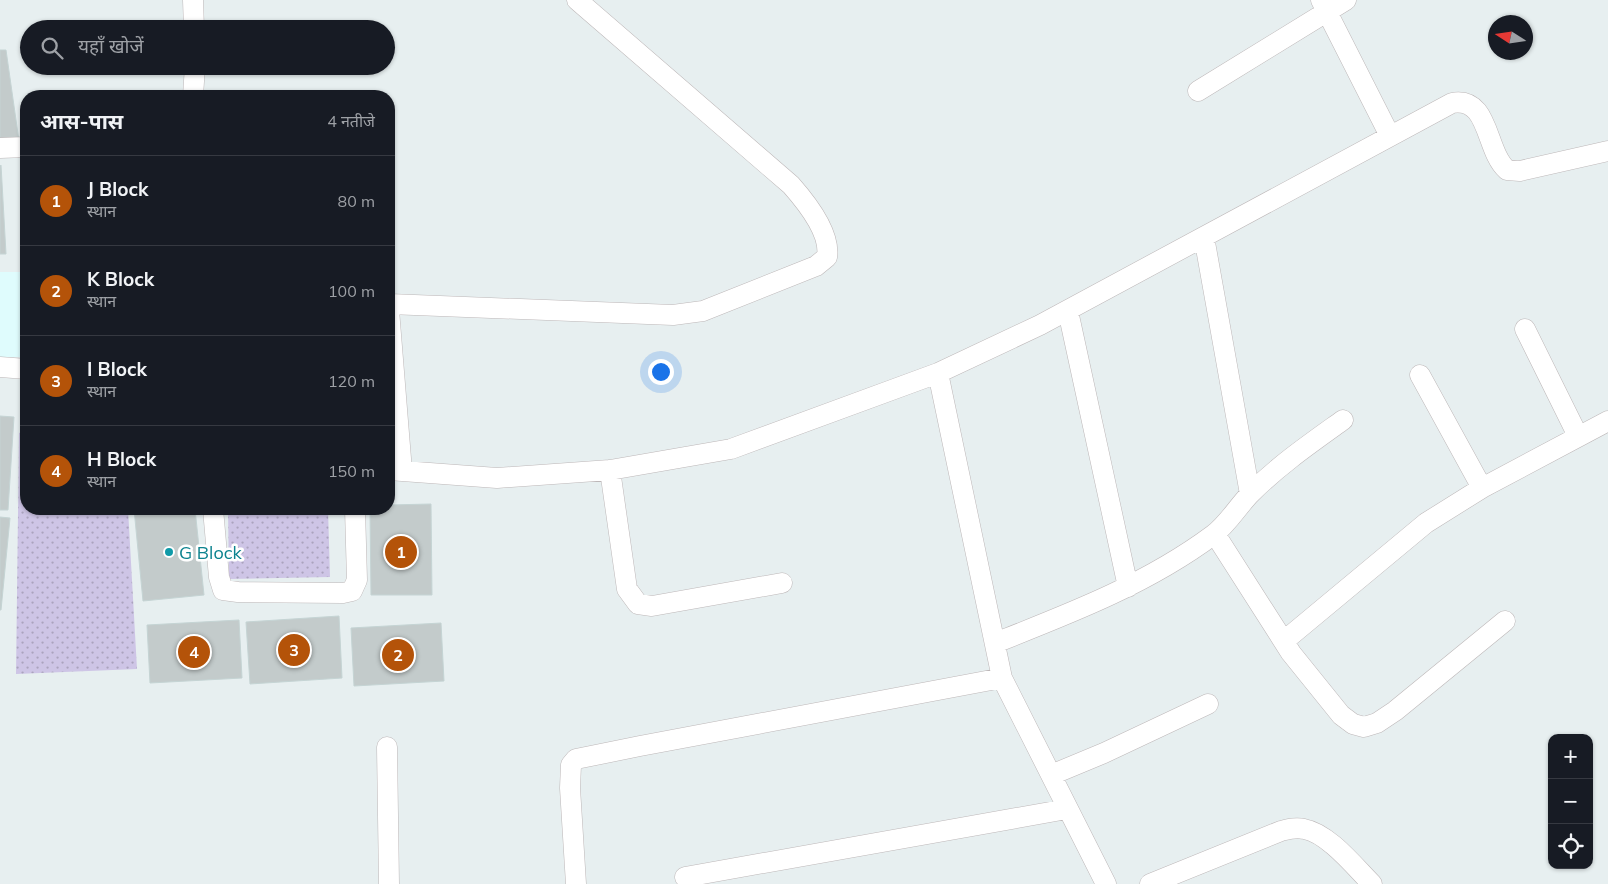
<!DOCTYPE html>
<html lang="hi">
<head>
<meta charset="utf-8">
<style>
	:root { --surface:#171b24; --page:#20242c; --text:#f1f3f6; --muted:#9ea1a6; --line:#363941; --accent:#b45309 }
	body { margin:0; font-family:Mulish,"Noto Sans Devanagari",sans-serif; background:var(--page); color:var(--text) }
	.controls { position:absolute; right:15px; bottom:15px; display:grid; overflow:hidden; border-radius:10px; box-shadow:0 1px 4px #0004 }
	.controls button { width:45px; height:45px; display:grid; place-items:center; padding:0; border:0; border-bottom:1px solid var(--line); background:var(--surface); color:var(--text); font:25px sans-serif }
	.compass { position:absolute; left:1488px; top:15px; width:45px; height:45px; border-radius:50%; background:var(--surface); box-shadow:0 1px 4px #0004; rotate:282deg }
	.you { position:absolute; left:660px; top:371px; width:18px; height:18px; margin:-12px; border:4px solid #fff; border-radius:50%; background:#1a73e8; box-shadow:0 0 0 8px #1a73e833 }
	.badge { display:grid; place-items:center; width:32px; height:32px; border-radius:50%; background:var(--accent); color:#fff; font-size:16px; font-weight:700 }
	.pin { position:absolute; translate:-50% -50%; border:2px solid #fff; box-shadow:0 1px 5px #0006 }
	.list { margin:0; padding:0; list-style:none }
	h2 { display:flex; justify-content:space-between; align-items:center; height:65px; margin:0; padding:0 20px; font-size:21px }
	h2 small { font-size:16px; font-weight:400; color:var(--muted) }
	.list li { display:grid; grid-template-columns:32px 1fr auto; gap:15px; align-items:center; box-sizing:border-box; height:90px; padding:0 20px; border-top:1px solid var(--line) }
	.list b { display:block; font-size:19px; white-space:nowrap }
	.list p { margin:0; font-size:16px; white-space:nowrap; color:var(--muted) }
	.list em { font-size:16px; font-style:normal; color:var(--muted) }
	.icon { flex:none; width:28px; height:28px; fill:none; stroke:currentColor; stroke-width:2; stroke-linecap:round; stroke-linejoin:round }
	.map { position:relative; flex:none; width:1608px; height:884px; overflow:hidden }
	.search { position:absolute; background:var(--surface); box-shadow:0 1px 4px #0004; left:20px; top:20px; width:375px; height:55px; display:flex; align-items:center; gap:12px; box-sizing:border-box; padding:0 18px; border-radius:28px; color:var(--muted); font-size:19px }
	.panel { position:absolute; background:var(--surface); box-shadow:0 1px 4px #0004; left:20px; top:90px; width:375px; height:425px; border-radius:20px }
	.map>svg:first-child { display:block }
	.commercial { fill:#dffcfd }
	.green { fill:url(#green-dots) }
	.building { fill:#c3cbcb; stroke:#c5d4d4 }
	.lines { fill:none; stroke-linecap:round; stroke-linejoin:round }
	.street-casing { stroke:#bdb7b8; stroke-width:21 }
	.street { stroke:#fff; stroke-width:20 }
	.culture-dot { fill:#0f9aa8; stroke:#fff; stroke-width:2 }
	.labels { text-anchor:middle; dominant-baseline:central; stroke-width:5; stroke-linejoin:round; paint-order:stroke }
	.culture-label { font-size:18px; fill:#0d838f; stroke:#fff; text-anchor:start }
</style>
</head>
<body>
<div class="map">
<svg width="1608" height="884" viewBox="0 0 1608 884">
	<defs>
		<pattern id="green-dots" width="8" height="8" patternUnits="userSpaceOnUse" patternTransform="scale(1.25)"><rect width="8" height="8" fill="#cec5e6"/><path d="M2 2h.1M6 6h.1" fill="none" stroke="#aba3be" stroke-width="1.8" stroke-linecap="round"/></pattern>
	</defs>
	<rect width="100%" height="100%" fill="#e7eff0"/>
	<path class="commercial" d="M0 272H26V357H0Z"/>
	<path class="green" d="M26 430V509H128L137 669 16 674 19 433Z
		M228 509H328L330 577 229 579Z"/>
	<path class="building" d="M0 50H6L19 141 0 144Z
		M1 165 6 254H0V166Z
		M0 416 14 417 8 510H0Z
		M431 504 432 595H371L370 509H389V505Z
		M134 509H195L204 595 143 601Z
		M0 517 10 518 1 610H0Z
		M339 616 342 678 250 684 246 622Z
		M239 620 242 678 150 683 147 625Z
		M441 623 444 681 354 686 351 628Z"/>
	<g class="lines">
		<defs>
			<path id="street" d="M193 0 194 29
				M1321 0 1390 136
				M1198 91 1346 0
				M193 96 195 66
				M0 148 26 147
				M1204 237 1250 494
				M389 304 673 315 703 311 816 266 827 257C831 233 806 202 791 185L577 0
				M389 310 402 471
				M1068 311 1128 587
				M1525 329 1578 436
				M0 367 26 369
				M938 373 1002 678 1106 884
				M1420 375 1482 488
				M389 470 497 478 610 470 731 449 938 373 1040 325 1452 103C1490 96 1485 151 1507 170L1520 171 1608 151
				M610 470 627 589 638 604 652 606 782 583
				M213 509 219 577 223 590 238 592 343 593 352 591 357 580 355 509
				M1215 534 1291 653 1341 715 1353 724 1364 727 1377 723 1395 711 1505 621
				M1284 641 1426 523 1482 488 1608 421
				M995 643C1071 613 1147 584 1213 535 1228 524 1238 506 1251 493 1279 465 1311 443 1343 420
				M387 747 389 884
				M1051 775 1104 753 1208 704
				M685 877 1067 809
				M576 884 570 788 571 765 576 759 640 746 1002 678
				M1150 884 1281 831C1289 829 1296 827 1304 829 1328 833 1355 867 1372 884"/>
		</defs>
		<use href="#street" class="street-casing"/>
		<use href="#street" class="street"/>
	</g>
	<circle class="culture-dot" cx="169" cy="552" r="5"/>
	<g class="labels">
		<g class="culture-label">
			<text x="179" y="552">G Block</text>
		</g>
	</g>
</svg>
<div class="controls">
<button>+</button>
<button>−</button>
<button><svg class="icon" aria-label="locate" viewBox="0 0 24 24"><circle cx="12" cy="12" r="6"/><path d="M12 2v4M12 18v4M2 12h4M18 12h4"/></svg></button>
</div>
<svg class="compass" viewBox="-18 -18 36 36"><path d="M0-13l5 13h-10z" fill="#e53935"/><path d="M0 13l5-13h-10z" fill="#9ea1a6"/></svg>
<div class="you"></div>
<div class="pin badge" style="left:401px;top:552px">1</div>
<div class="pin badge" style="left:398px;top:655px">2</div>
<div class="pin badge" style="left:294px;top:650px">3</div>
<div class="pin badge" style="left:194px;top:652px">4</div>
<div class="search"><svg class="icon" aria-label="search" viewBox="0 0 24 24"><circle cx="10" cy="10" r="6"/><path d="M15 15l6 6"/></svg>यहाँ खोजें</div>
<section class="panel">
<h2>आस-पास<small>4 नतीजे</small></h2>
<ul class="list">
<li><span class="badge">1</span><div><b>J Block</b><p>स्थान</p></div><em>80 m</em></li>
<li><span class="badge">2</span><div><b>K Block</b><p>स्थान</p></div><em>100 m</em></li>
<li><span class="badge">3</span><div><b>I Block</b><p>स्थान</p></div><em>120 m</em></li>
<li><span class="badge">4</span><div><b>H Block</b><p>स्थान</p></div><em>150 m</em></li>
</ul>
</section>
</div>
</body>
</html>
